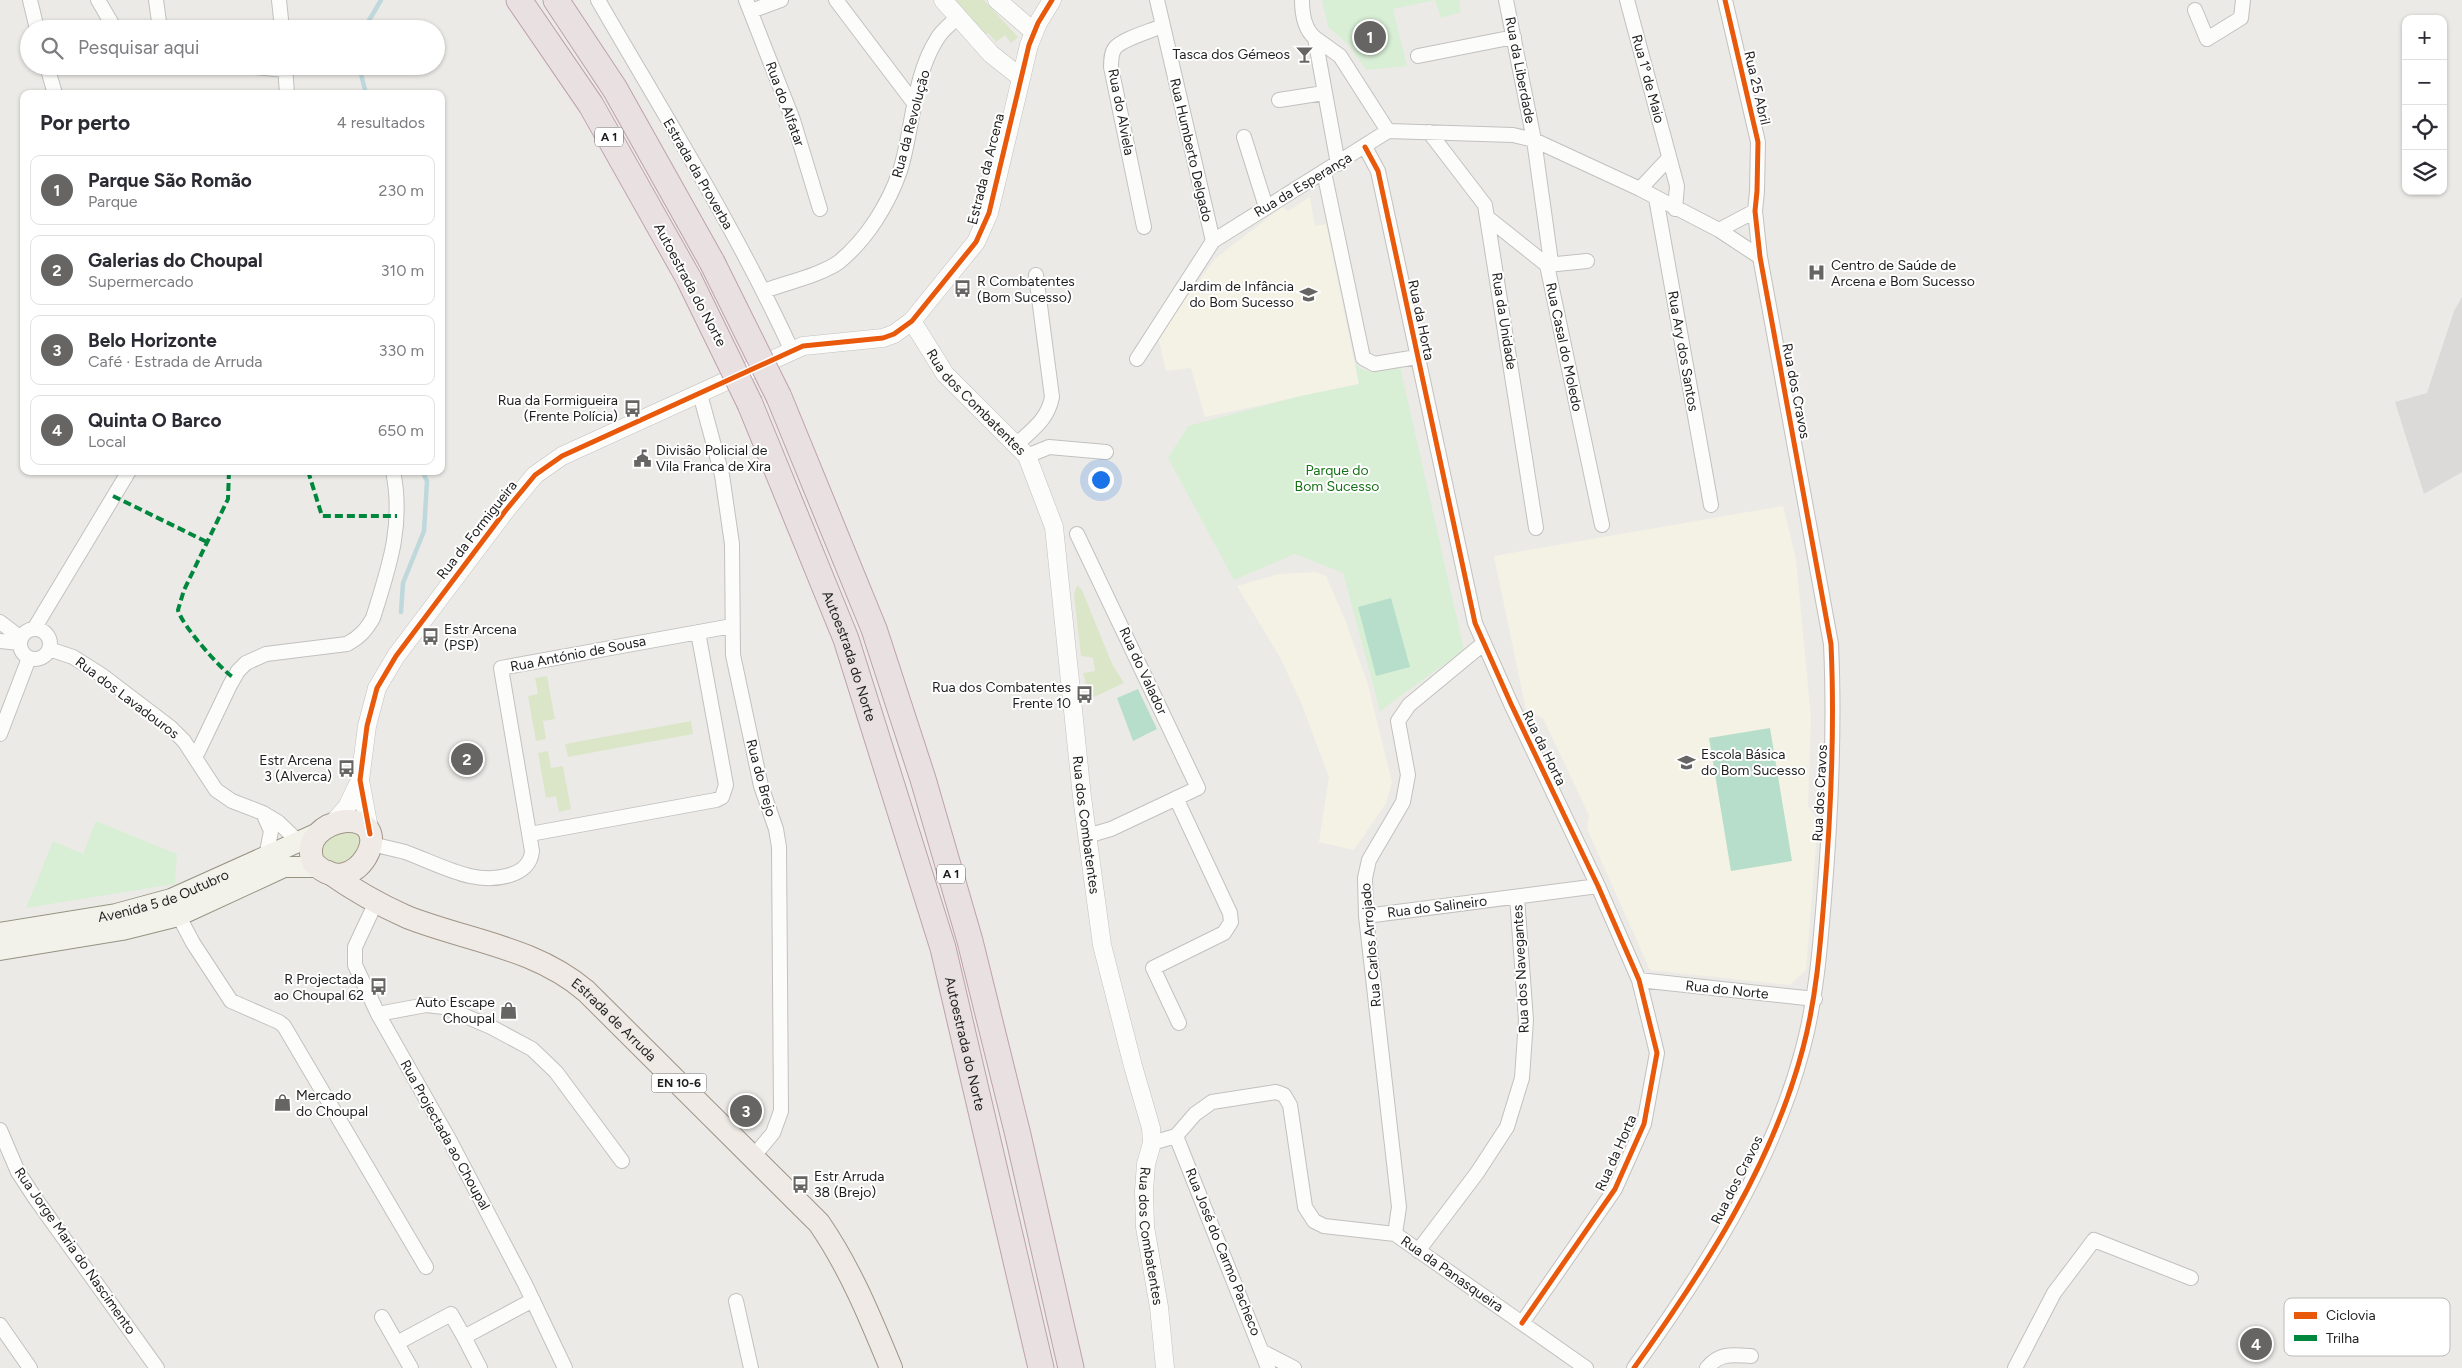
<!DOCTYPE html>
<html lang="pt">
<head>
<meta charset="utf-8">
<style>
	:root { --surface:#fff; --page:#f7f7f7; --text:#2b2b33; --muted:#7c7c81; --line:#e1e1e2; --accent:#666564 }
	body { margin:0; font-family:Figtree,sans-serif; background:var(--page); color:var(--text) }
	.controls { position:absolute; right:15px; top:15px; display:grid; overflow:hidden; border-radius:10px; box-shadow:0 1px 4px #0004 }
	.controls button { width:45px; height:45px; display:grid; place-items:center; padding:0; border:0; border-bottom:1px solid var(--line); background:var(--surface); color:var(--text); font:25px sans-serif }
	.you { position:absolute; left:1100px; top:479px; width:18px; height:18px; margin:-12px; border:4px solid #fff; border-radius:50%; background:#1a73e8; box-shadow:0 0 0 8px #1a73e833 }
	.badge { display:grid; place-items:center; width:32px; height:32px; border-radius:50%; background:var(--accent); color:#fff; font-size:16px; font-weight:700 }
	.pin { position:absolute; translate:-50% -50%; border:2px solid #fff; box-shadow:0 1px 5px #0006 }
	.list { margin:0; padding:0; list-style:none }
	h2 { display:flex; justify-content:space-between; align-items:center; height:65px; margin:0; padding:0 20px; font-size:21px }
	h2 small { font-size:16px; font-weight:400; color:var(--muted) }
	.list li { display:grid; grid-template-columns:32px 1fr auto; gap:15px; align-items:center; box-sizing:border-box; height:70px; margin:0 10px 10px; padding:0 10px; border:1px solid var(--line); border-radius:10px }
	.list b { display:block; font-size:19px; white-space:nowrap }
	.list p { margin:0; font-size:16px; white-space:nowrap; color:var(--muted) }
	.list em { font-size:16px; font-style:normal; color:var(--muted) }
	.icon { flex:none; width:28px; height:28px; fill:none; stroke:currentColor; stroke-width:2; stroke-linecap:round; stroke-linejoin:round }
	.map { position:relative; flex:none; width:2462px; height:1368px; overflow:hidden }
	.search { position:absolute; background:var(--surface); box-shadow:0 1px 4px #0004; left:20px; top:20px; width:425px; height:55px; display:flex; align-items:center; gap:12px; box-sizing:border-box; padding:0 18px; border-radius:28px; color:var(--muted); font-size:19px }
	.panel { position:absolute; background:var(--surface); box-shadow:0 1px 4px #0004; left:20px; top:90px; width:425px; height:385px; border-radius:10px }
	.map>svg:first-child { display:block }
	.residential { fill:#dbdad8 }
	.education { fill:#f4f2e4 }
	.grass { fill:#dbe6c9 }
	.park { fill:#d8efd5 }
	.pitch { fill:#b7deca }
	.lines { fill:none; stroke-linecap:round; stroke-linejoin:round }
	.stream { stroke:#bed8dc; stroke-width:4.5 }
	.minor-casing { stroke:#c2c1bf; stroke-width:16 }
	.tertiary-casing { stroke:#c2c1bf; stroke-width:19 }
	.secondary-casing { stroke:#949381; stroke-width:22 }
	.primary-casing { stroke:#a09587; stroke-width:24 }
	.motorway-casing { stroke:#bea1ac; stroke-width:27 }
	.minor { stroke:#fcfcfb; stroke-width:14 }
	.tertiary { stroke:#fcfcfb; stroke-width:18 }
	.secondary { stroke:#f2f2eb; stroke-width:20 }
	.primary { stroke:#efeae5; stroke-width:22 }
	.motorway { stroke:#e9e0e2; stroke-width:25 }
	.motorway-bridge-casing { stroke:#bea1ac; stroke-width:27; stroke-linecap:butt }
	.motorway-bridge { stroke:#e9e0e2; stroke-width:25 }
	.quiet { stroke:#00873e; stroke-width:4; stroke-dasharray:8 4; stroke-linecap:butt }
	.cycleway-casing { stroke:#fff; stroke-width:8 }
	.cycleway { stroke:#e8590c; stroke-width:5 }
	.labels { text-anchor:middle; dominant-baseline:central; stroke-width:4; stroke-linejoin:round; paint-order:stroke }
	.shield { fill:#fff; stroke:#626262; stroke-width:1 }
	.shield-label { font-size:12px; font-weight:bold; fill:#1e1e1e }
	.poi-label { font-size:14px; fill:#1e1e1e; stroke:#fff; text-anchor:end }
	.street-label { font-size:14px; fill:#1e1e1e; stroke:#fff }
	.park-label { font-size:14px; fill:#187118; stroke:#fff }
	.key { fill:#fff; stroke:#bcbcbc; stroke-width:1 }
	.key-label { font-size:14px; fill:#1e1e1e }
</style>
</head>
<body>
<div class="map">
<svg width="2462" height="1368" viewBox="0 0 2462 1368">
	<rect width="100%" height="100%" fill="#eceae7"/>
	<path class="residential" d="M2462 297V472L2424 494 2395 402 2427 393 2454 311Z"/>
	<path class="education" d="M1310 197 1315 226 1326 224 1359 384 1205 417 1191 368 1166 371 1158 336 1215 259 1282 207 1288 211Z
		M1783 506 1796 559 1811 718 1808 806 1818 820 1806 970 1790 985 1650 970 1587 829 1589 815 1543 718 1526 710 1494 556Z
		M1316 572 1326 576 1346 622 1368 685 1392 782 1386 803 1354 850 1319 842 1329 777 1302 705 1281 659 1237 586 1279 574Z"/>
	<path class="grass" d="M949 0H984L1018 37 1011 43 1005 35 996 42 988 33 983 36Z
		M1077 585 1082 590 1112 664 1124 683 1090 699 1083 673 1095 671 1093 658 1081 656 1074 595Z
		M547 676 555 719 543 721 546 739 536 741 528 696 538 694 535 678Z
		M691 721 693 734 568 757 565 744Z
		M548 751 551 768 563 766 571 809 559 812 556 796 546 798 538 753Z
		M346 829 360 836 362 853 336 866 323 858 321 852 324 840Z"/>
	<path class="park" d="M1322 0H1459L1461 12 1441 18 1435 0 1393 9 1407 66 1366 70 1349 45 1328 27Z
		M1355 363C1367 378 1384 370 1400 366L1464 650 1380 711 1343 573 1295 554 1234 580 1168 458 1188 426 1296 397 1359 384Z
		M96 821 177 854 175 884 26 908 53 841 83 854Z"/>
	<path class="pitch" d="M1391 598 1410 667 1376 676 1358 607Z
		M1138 689 1157 729 1133 741 1117 698Z
		M1770 728 1792 861 1731 871 1709 738Z"/>
	<g class="lines">
		<path class="stream" d="M364 29 381 0
			M359 66 366 94
			M401 612 403 583 424 531 427 481 422 471"/>
		<defs>
			<path id="minor" d="M30 0 37 29
				M98 0 115 29
				M156 0 160 29
				M279 0 282 29
				M598 0C665 116 736 229 792 351
				M746 0 793 120 820 209
				M836 0 914 103
				M1157 0 1213 241
				M1302 0C1302 13 1304 29 1315 38L1338 164
				M1506 0 1534 140 1551 262 1547 265 1602 525
				M1627 0 1677 186 1675 209
				M2195 10 2207 39 2241 18 2243 0
				M751 11 781 0
				M1315 38 1340 56 1388 131
				M1418 56 1514 37
				M47 66 55 94
				M244 66 285 70
				M285 66 287 94
				M1279 100 1324 93
				M1429 132 1485 205 1536 528
				M1244 137 1266 207
				M1365 147 1378 171 1475 623 1511 704 1598 886 1639 980 1657 1053 1644 1124 1615 1189 1522 1323
				M1324 172 1363 358 1374 364 1417 357
				M1640 189 1669 158
				M1656 198 1711 505
				M1488 218 1547 265 1587 261
				M1144 227 1111 67C1111 61 1111 53 1115 48 1122 39 1151 31 1162 26
				M1719 230 1755 211
				M764 291C785 283 821 275 839 262 867 239 888 205 900 171 913 130 913 76 937 39 942 30 951 24 958 17
				M1137 359 1213 241 1388 131 1513 135 1534 140 1640 189 1719 230 1760 257
				M700 394 722 475 732 544 733 655 761 786 776 829 779 847 781 1111 773 1133 753 1157
				M1017 444C1033 429 1048 419 1052 397L1036 275
				M1027 456 1049 447 1106 452
				M1077 534 1198 788 1111 829 1087 836
				M0 622 21 638
				M20 644a15 15 0 1 1 30 0a15 15 0 1 1-30 0Z
				M34 629 129 471
				M0 641 19 643
				M49 649 73 657 103 676 170 727 184 741 216 790 232 801 263 813 278 822 303 846
				M0 734 29 658
				M195 758 230 685 238 671 246 663 266 654 347 644C360 637 366 630 373 618 389 567 404 525 393 471
				M1176 798 1230 913 1231 922 1224 933 1153 968 1179 1023
				M263 813 271 831 266 857
				M530 834 716 800 722 797 726 785 698 632
				M372 844C383 847 394 849 405 852 427 860 448 871 470 876 492 881 530 878 532 851L501 668 732 626
				M377 900 355 947V965L378 1014 450 1141 525 1284 565 1368
				M175 909 193 943 231 1001 279 1022 284 1026 426 1267
				M1366 916 1598 886
				M1639 980 1815 999
				M378 1014 426 1005 444 1007 491 1027 532 1049 556 1072 622 1161
				M0 1130 18 1172 35 1198 157 1368
				M1176 1136 1268 1368
				M1152 1143 1176 1136 1195 1114 1212 1102 1276 1092 1284 1095 1290 1105 1305 1207 1314 1221 1324 1226 1395 1234 1586 1368
				M1395 1234 1399 1207 1366 916 1365 878 1369 860 1403 802 1408 775 1398 721 1409 705 1484 643
				M1418 1251 1477 1173 1507 1127 1522 1078 1526 1020 1517 897
				M736 1301 751 1368
				M382 1317 411 1368
				M0 1325 30 1368
				M397 1343 451 1314 464 1337
				M1263 1352 1294 1368
				M480 1368 464 1337 533 1300
				M1634 1368C1704 1270 1772 1166 1803 1048 1816 999 1820 949 1824 899 1831 813 1835 729 1831 644L1760 257 1755 211 1757 191 1758 142 1725 0
				M1707 1368C1720 1352 1733 1355 1751 1356
				M2015 1368 2054 1293 2094 1240 2191 1278"/>
			<g id="tertiary">
				<path d="M943 0 991 54 1020 77"/>
				<path d="M997 0 1034 32"/>
				<path id="s1" d="M912 321 945 374 1027 456 1054 527 1082 797 1102 945 1133 1066 1151 1128 1152 1143 1146 1164 1144 1191 1145 1227 1159 1307 1165 1368"/>
				<path d="M333 823 347 807 360 780"/>
				<path d="M370 834 360 780 367 726 377 688 396 656 506 510 535 475 562 456 803 346 883 338 894 334 912 321 976 242 989 213 1029 45 1038 23 1052 0"/>
			</g>
			<g id="secondary">
				<path id="s2" d="M0 933 116 914 171 899 318 833"/>
				<path d="M0 950 122 930 178 916 284 867H318"/>
			</g>
			<g id="primary">
				<path d="M345 821C402 818 354 907 313 862 304 839 324 824 345 821Z"/>
				<path id="s3" d="M328 872C352 889 380 905 407 917 468 941 534 947 586 991L819 1223C850 1268 870 1317 891 1368"/>
			</g>
			<g id="motorway">
				<path d="M519 0 591 105 689 279"/>
				<path d="M556 0 615 89 712 262"/>
				<path d="M779 397 874 629 923 779 970 941 1018 1135 1071 1368"/>
				<path id="s4" d="M750 404 846 639 943 948 1041 1368"/>
			</g>
		</defs>
		<use href="#minor" class="minor-casing"/>
		<use href="#tertiary" class="tertiary-casing"/>
		<use href="#secondary" class="secondary-casing"/>
		<use href="#primary" class="primary-casing"/>
		<use href="#motorway" class="motorway-casing"/>
		<use href="#minor" class="minor"/>
		<use href="#tertiary" class="tertiary"/>
		<use href="#secondary" class="secondary"/>
		<use href="#primary" class="primary"/>
		<use href="#motorway" class="motorway"/>
		<defs>
			<path id="motorway-bridge" d="M712 262 779 397
				M689 279 750 404"/>
		</defs>
		<use href="#motorway-bridge" class="motorway-bridge-casing"/>
		<use href="#motorway-bridge" class="motorway-bridge"/>
		<path class="quiet" d="M229 471 228 499 184 590 178 610C181 624 221 670 234 678
			M308 471 322 516H397
			M113 496 207 542"/>
		<defs>
			<path id="cycleway" d="M1365 147 1378 171 1475 623 1511 704 1598 886 1639 980 1657 1053 1644 1124 1615 1189 1522 1323
				M370 834 360 780 367 726 377 688 396 656 506 510 535 475 562 456 803 346 883 338 894 334 912 321 976 242 989 213 1029 45 1038 23 1052 0
				M1634 1368C1704 1270 1772 1166 1803 1048 1816 999 1820 949 1824 899 1831 813 1835 729 1831 644L1760 257 1755 211 1757 191 1758 142 1725 0"/>
		</defs>
		<use href="#cycleway" class="cycleway-casing"/>
		<use href="#cycleway" class="cycleway"/>
	</g>
	<defs>
		<symbol id="bar-bare" viewBox="-9 -9 18 18"><path d="M-6-5H6L.8 .8V4.5H3.5V6h-7V4.5H-.8V.8Z" fill="#666564" stroke="#fff" stroke-width="2.5" paint-order="stroke"/></symbol>
		<symbol id="hospital-bare" viewBox="-9 -9 18 18"><path d="M-5-5h3v3.5h4V-5h3V5h-3V1.5h-4V5h-3Z" fill="#666564" stroke="#fff" stroke-width="2.5" paint-order="stroke"/></symbol>
		<symbol id="bus-bare" viewBox="-9 -9 18 18"><path d="M-5-6H5V4H4V6H2V4H-2V6H-4V4H-5ZM-3.5-4V0h7V-4ZM-3.5 1.2v1.5H-2V1.2ZM2 1.2v1.5H3.5V1.2Z" fill="#666564" stroke="#fff" stroke-width="2.5" paint-order="stroke"/></symbol>
		<symbol id="school-bare" viewBox="-9 -9 18 18"><path d="M0-5L7-2L0 1L-7-2ZM-4 1L0 2.5L4 1V4Q0 6-4 4Z" fill="#666564" stroke="#fff" stroke-width="2.5" paint-order="stroke"/></symbol>
		<symbol id="civic-bare" viewBox="-9 -9 18 18"><path d="M-.6-6.5H3V-4.5H.6V-3L4-1V1h2V6H-6V1h2V-1L-.6-3ZM-1.2 2.5V6h2.4V2.5Z" fill="#666564" stroke="#fff" stroke-width="2.5" paint-order="stroke"/></symbol>
		<symbol id="shop-bare" viewBox="-9 -9 18 18"><path d="M-5-2.5h2.3a2.7 3.5 0 0 1 5.4 0H5L5.5 6h-11ZM-1.5-2.5h3a1.5 2.3 0 0 0-3 0Z" fill="#666564" stroke="#fff" stroke-width="2.5" paint-order="stroke"/></symbol>
	</defs>
	<g fill-rule="evenodd">
		<use href="#bar-bare" x="1292" y="42" width="25" height="25"/>
		<use href="#hospital-bare" x="1804" y="260" width="25" height="25"/>
		<use href="#bus-bare" x="950" y="276" width="25" height="25"/>
		<use href="#school-bare" x="1296" y="282" width="25" height="25"/>
		<use href="#bus-bare" x="620" y="396" width="25" height="25"/>
		<use href="#civic-bare" x="630" y="446" width="25" height="25"/>
		<use href="#bus-bare" x="418" y="624" width="25" height="25"/>
		<use href="#bus-bare" x="1072" y="682" width="25" height="25"/>
		<use href="#school-bare" x="1674" y="750" width="25" height="25"/>
		<use href="#bus-bare" x="334" y="756" width="25" height="25"/>
		<use href="#bus-bare" x="366" y="974" width="25" height="25"/>
		<use href="#shop-bare" x="496" y="998" width="25" height="25"/>
		<use href="#shop-bare" x="270" y="1090" width="25" height="25"/>
		<use href="#bus-bare" x="788" y="1172" width="25" height="25"/>
	</g>
	<g class="labels">
		<g class="shield">
			<rect x="595" y="127.5" width="28" height="19" rx="4"/>
			<rect x="937" y="864.5" width="28" height="19" rx="4"/>
			<rect x="651.5" y="1073.5" width="55" height="19" rx="4"/>
		</g>
		<g class="shield-label">
			<text x="609" y="137">A 1</text>
			<text x="951" y="874">A 1</text>
			<text x="679" y="1083">EN 10-6</text>
		</g>
		<g class="poi-label">
			<text x="1290" y="54">Tasca dos Gémeos</text>
			<text x="1831" y="265" text-anchor="start">Centro de Saúde de<tspan x="1831" dy="16">Arcena e Bom Sucesso</tspan></text>
			<text x="977" y="281" text-anchor="start">R Combatentes<tspan x="977" dy="16">(Bom Sucesso)</tspan></text>
			<text x="1294" y="286">Jardim de Infância<tspan x="1294" dy="16">do Bom Sucesso</tspan></text>
			<text x="618" y="400">Rua da Formigueira<tspan x="618" dy="16">(Frente Polícia)</tspan></text>
			<text x="656" y="450" text-anchor="start">Divisão Policial de<tspan x="656" dy="16">Vila Franca de Xira</tspan></text>
			<text x="444" y="629" text-anchor="start">Estr Arcena<tspan x="444" dy="16">(PSP)</tspan></text>
			<text x="1071" y="687">Rua dos Combatentes<tspan x="1071" dy="16">Frente 10</tspan></text>
			<text x="1701" y="754" text-anchor="start">Escola Básica<tspan x="1701" dy="16">do Bom Sucesso</tspan></text>
			<text x="332" y="760">Estr Arcena<tspan x="332" dy="16">3 (Alverca)</tspan></text>
			<text x="364" y="979">R Projectada<tspan x="364" dy="16">ao Choupal 62</tspan></text>
			<text x="495" y="1002">Auto Escape<tspan x="495" dy="16">Choupal</tspan></text>
			<text x="296" y="1095" text-anchor="start">Mercado<tspan x="296" dy="16">do Choupal</tspan></text>
			<text x="814" y="1176" text-anchor="start">Estr Arruda<tspan x="814" dy="16">38 (Brejo)</tspan></text>
		</g>
		<g class="street-label">
			<text transform="translate(1520 70) rotate(79)">Rua da Liberdade</text>
			<text transform="translate(1648 79) rotate(75)">Rua 1º de Maio</text>
			<text transform="translate(1757 88) rotate(77)">Rua 25 Abril</text>
			<text transform="translate(785 104) rotate(70)">Rua do Alfatar</text>
			<text transform="translate(1121 112) rotate(79)">Rua do Alviela</text>
			<text transform="translate(911 124) rotate(-75)">Rua da Revolução</text>
			<text transform="translate(1191 150) rotate(77)">Rua Humberto Delgado</text>
			<text transform="translate(986 169) rotate(-76)">Estrada da Arcena</text>
			<text transform="translate(698 174) rotate(60)">Estrada da Proverba</text>
			<text transform="translate(1303 185) rotate(-31)">Rua da Esperança</text>
			<text transform="translate(690 285) rotate(62)">Autoestrada do Norte</text>
			<text transform="translate(1421 320) rotate(78)">Rua da Horta</text>
			<text transform="translate(1504 321) rotate(81)">Rua da Unidade</text>
			<text transform="translate(1564 347) rotate(78)">Rua Casal do Moledo</text>
			<text transform="translate(1683 351) rotate(80)">Rua Ary dos Santos</text>
			<text transform="translate(1796 391) rotate(79)">Rua dos Cravos</text>
			<text stroke="none"><textPath href="#s1" startOffset="104">Rua dos Combatentes</textPath></text>
			<text transform="translate(477 530) rotate(-52)">Rua da Formigueira</text>
			<text transform="translate(578 654) rotate(-11)">Rua António de Sousa</text>
			<text stroke="none"><textPath href="#s4" startOffset="271">Autoestrada do Norte</textPath></text>
			<text transform="translate(1143 671) rotate(65)">Rua do Valador</text>
			<text transform="translate(127 698) rotate(37)">Rua dos Lavadouros</text>
			<text transform="translate(1544 748) rotate(64)">Rua da Horta</text>
			<text transform="translate(761 778) rotate(75)">Rua do Brejo</text>
			<text transform="translate(1820 793) rotate(-87)">Rua dos Cravos</text>
			<text stroke="none"><textPath href="#s1" startOffset="554">Rua dos Combatentes</textPath></text>
			<text stroke="none"><textPath href="#s2" startOffset="168">Avenida 5 de Outubro</textPath></text>
			<text transform="translate(1437 907) rotate(-7)">Rua do Salineiro</text>
			<text transform="translate(1371 945) rotate(-95)">Rua Carlos Arrojado</text>
			<text transform="translate(1521 969) rotate(-93)">Rua dos Navegantes</text>
			<text transform="translate(1727 990) rotate(6)">Rua do Norte</text>
			<text stroke="none"><textPath href="#s3" startOffset="326">Estrada de Arruda</textPath></text>
			<text stroke="none"><textPath href="#s4" startOffset="676">Autoestrada do Norte</textPath></text>
			<text transform="translate(445 1135) rotate(61)">Rua Projectada ao Choupal</text>
			<text transform="translate(1616 1153) rotate(-66)">Rua da Horta</text>
			<text transform="translate(1737 1180) rotate(-63)">Rua dos Cravos</text>
			<text stroke="none"><textPath href="#s1" startOffset="974">Rua dos Combatentes</textPath></text>
			<text transform="translate(75 1251) rotate(55)">Rua Jorge Maria do Nascimento</text>
			<text transform="translate(1223 1252) rotate(68)">Rua José do Carmo Pacheco</text>
			<text transform="translate(1452 1274) rotate(35)">Rua da Panasqueira</text>
		</g>
		<g class="park-label">
			<text x="1337" y="470">Parque do<tspan x="1337" dy="16">Bom Sucesso</tspan></text>
		</g>
	</g>
	<rect x="2284" y="1298" width="166" height="58" rx="8" class="key"/>
	<rect x="2294" y="1312" width="23" height="7" fill="#e8590c"/>
	<rect x="2294" y="1335" width="23" height="6" fill="#00873e"/>
	<g class="key-label">
		<text x="2326" y="1320">Ciclovia</text>
		<text x="2326" y="1343">Trilha</text>
	</g>
</svg>
<div class="controls">
<button>+</button>
<button>−</button>
<button><svg class="icon" aria-label="locate" viewBox="0 0 24 24"><circle cx="12" cy="12" r="6"/><path d="M12 2v4M12 18v4M2 12h4M18 12h4"/></svg></button>
<button><svg class="icon" aria-label="layers" viewBox="0 0 24 24"><path d="M12 4l9 5-9 5-9-5zM3 14l9 5 9-5"/></svg></button>
</div>
<div class="you"></div>
<div class="pin badge" style="left:1370px;top:37px">1</div>
<div class="pin badge" style="left:467px;top:759px">2</div>
<div class="pin badge" style="left:746px;top:1111px">3</div>
<div class="pin badge" style="left:2256px;top:1344px">4</div>
<div class="search"><svg class="icon" aria-label="search" viewBox="0 0 24 24"><circle cx="10" cy="10" r="6"/><path d="M15 15l6 6"/></svg>Pesquisar aqui</div>
<section class="panel">
<h2>Por perto<small>4 resultados</small></h2>
<ul class="list">
<li><span class="badge">1</span><div><b>Parque São Romão</b><p>Parque</p></div><em>230 m</em></li>
<li><span class="badge">2</span><div><b>Galerias do Choupal</b><p>Supermercado</p></div><em>310 m</em></li>
<li><span class="badge">3</span><div><b>Belo Horizonte</b><p>Café · Estrada de Arruda</p></div><em>330 m</em></li>
<li><span class="badge">4</span><div><b>Quinta O Barco</b><p>Local</p></div><em>650 m</em></li>
</ul>
</section>
</div>
</body>
</html>
